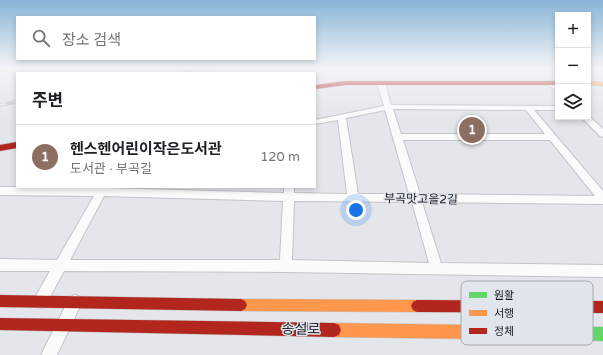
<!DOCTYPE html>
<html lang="ko">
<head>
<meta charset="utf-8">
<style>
	:root { --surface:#fff; --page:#f6f6f6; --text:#202124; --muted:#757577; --line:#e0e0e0; --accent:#606165 }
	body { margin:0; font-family:"Varela Round","Noto Sans KR",sans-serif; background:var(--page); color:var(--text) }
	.controls { position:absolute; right:12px; top:12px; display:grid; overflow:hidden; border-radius:0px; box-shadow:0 2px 6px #0003 }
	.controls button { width:36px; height:36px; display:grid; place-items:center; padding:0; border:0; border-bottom:1px solid var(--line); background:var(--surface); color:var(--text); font:20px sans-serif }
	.you { position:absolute; left:356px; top:210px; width:14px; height:14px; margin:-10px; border:3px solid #fff; border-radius:50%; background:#1a73e8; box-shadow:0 0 0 6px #1a73e833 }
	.badge { display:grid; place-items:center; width:26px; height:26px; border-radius:50%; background:var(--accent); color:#fff; font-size:13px; font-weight:700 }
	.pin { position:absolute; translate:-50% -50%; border:2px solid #fff; box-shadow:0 1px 4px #0006 }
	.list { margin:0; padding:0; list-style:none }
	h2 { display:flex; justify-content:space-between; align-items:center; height:52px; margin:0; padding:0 16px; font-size:17px }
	h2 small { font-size:13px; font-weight:400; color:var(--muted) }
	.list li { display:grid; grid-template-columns:26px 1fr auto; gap:12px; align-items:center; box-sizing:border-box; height:64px; padding:0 16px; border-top:1px solid var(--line) }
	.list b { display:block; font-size:15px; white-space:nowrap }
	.list p { margin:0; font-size:13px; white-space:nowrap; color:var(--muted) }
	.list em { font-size:13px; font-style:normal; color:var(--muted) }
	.icon { flex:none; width:22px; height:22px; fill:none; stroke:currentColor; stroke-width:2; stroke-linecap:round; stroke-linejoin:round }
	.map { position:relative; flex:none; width:603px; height:355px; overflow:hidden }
	.search { position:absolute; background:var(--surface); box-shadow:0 2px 6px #0003; left:16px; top:16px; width:300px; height:44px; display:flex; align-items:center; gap:10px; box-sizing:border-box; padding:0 14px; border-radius:0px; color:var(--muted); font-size:15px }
	.panel { position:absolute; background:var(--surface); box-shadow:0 2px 6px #0003; left:16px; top:72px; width:300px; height:116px; border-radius:0px }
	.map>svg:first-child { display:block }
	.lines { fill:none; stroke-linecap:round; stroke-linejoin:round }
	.street-casing { stroke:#c3c4c8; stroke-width:2 }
	.fast-casing { stroke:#c3c4c8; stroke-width:1 }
	.slow-casing { stroke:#c3c4c8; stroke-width:1 }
	.jam-casing { stroke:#c3c4c8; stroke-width:1 }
	.street { fill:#fbfbfc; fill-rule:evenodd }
	.fast { fill:#63d668; fill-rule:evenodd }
	.slow { fill:#ff974d; fill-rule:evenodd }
	.jam { fill:#b3261e; fill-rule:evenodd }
	.rail-casing { stroke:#c7c7c9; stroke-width:3.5 }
	.rail { stroke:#e1e5ee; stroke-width:2.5; stroke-dasharray:7; stroke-linecap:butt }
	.labels { text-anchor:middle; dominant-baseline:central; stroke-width:3; stroke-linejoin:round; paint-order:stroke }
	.street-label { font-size:12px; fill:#191a1d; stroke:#e1e5ee }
	.near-street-label { font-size:14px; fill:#191a1d; stroke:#e1e5ee }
	.key { fill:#e1e5ee; stroke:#a5a8af; stroke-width:1 }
	.key-label { font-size:11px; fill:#191a1d }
</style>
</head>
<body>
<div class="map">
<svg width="603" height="355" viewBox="0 0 603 355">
	<rect width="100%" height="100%" fill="#e4e6eb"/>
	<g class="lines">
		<defs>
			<path id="street" d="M378 81H381L385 83 391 105 558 106V110H534L603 191V204L422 202 441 263 603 265V277L286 272 64 271 45 306 40 308 35 306 33 301 50 271H0V259L57 260 94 196 0 195V187H109L108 188 284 193V187H294V193L347 194 338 120 315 124V120L384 106 377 83ZM393 109 526 110 545 134H401ZM385 110 409 194H358L346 118ZM403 140H550L595 196 420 194ZM104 196 283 201 280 260H70ZM294 201 412 202 429 263 292 260Z
				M548 81H554L558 86V92L548 85Z
				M588 115 603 129V137L600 136 581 117H588Z
				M75 295 80 297 82 302 57 355H41L70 297Z"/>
			<path id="fast" d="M0 68H15L0 72Z
				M546 326 603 327V341L546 340 541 338 539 333 541 328Z"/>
			<path id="slow" d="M588 81 603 82V86L588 85Z
				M241 299 417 300 421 302 423 306 421 310 417 312 241 311 237 309 235 305 237 301Z
				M334 323 546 326 551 328 553 333 551 338 546 340 334 337 329 335 327 330 329 325Z"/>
			<path id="jam" d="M346 81H558V85H346L315 89V85Z
				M17 142V148L0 151V145Z
				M0 295 241 299 245 301 247 305 245 309 241 311 0 307Z
				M417 300 603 301V313L417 312 413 310 411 306 413 302Z
				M0 318 334 323 339 325 341 330 339 335 334 337 0 330Z"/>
		</defs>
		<use href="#street" class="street-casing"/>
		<use href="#fast" class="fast-casing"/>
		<use href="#slow" class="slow-casing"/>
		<use href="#jam" class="jam-casing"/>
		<use href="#street" class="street"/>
		<use href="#fast" class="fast"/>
		<use href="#slow" class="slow"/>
		<use href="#jam" class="jam"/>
		<defs>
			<path id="rail" d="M200 71 217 68
				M176 73 205 68
				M0 105 17 102"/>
		</defs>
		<use href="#rail" class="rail-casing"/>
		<use href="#rail" class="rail"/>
	</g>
	<linearGradient id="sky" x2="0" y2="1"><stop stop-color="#87b5d8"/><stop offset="0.58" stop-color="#f3f4f6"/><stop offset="1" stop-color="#f3f4f6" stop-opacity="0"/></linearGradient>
	<rect width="603" height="118" fill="url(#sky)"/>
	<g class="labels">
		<g class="street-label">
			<text transform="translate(421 199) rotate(1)">부곡맛고을2길</text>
		</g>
		<g class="near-street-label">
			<text transform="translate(301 329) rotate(1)">송설로</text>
		</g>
	</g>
	<rect x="461" y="281" width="132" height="64" rx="6" class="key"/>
	<rect x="469" y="292" width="18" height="6" fill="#63d668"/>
	<rect x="469" y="310" width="18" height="6" fill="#ff974d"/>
	<rect x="469" y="328" width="18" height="6" fill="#b3261e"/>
	<g class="key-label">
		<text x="494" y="299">원활</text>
		<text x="494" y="317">서행</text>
		<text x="494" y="335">정체</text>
	</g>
</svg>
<div class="controls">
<button>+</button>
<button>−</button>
<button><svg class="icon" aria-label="layers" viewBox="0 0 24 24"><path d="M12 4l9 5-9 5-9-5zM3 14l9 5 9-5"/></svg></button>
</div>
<div class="you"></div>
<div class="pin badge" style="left:472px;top:130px;background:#8d6e63">1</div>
<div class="search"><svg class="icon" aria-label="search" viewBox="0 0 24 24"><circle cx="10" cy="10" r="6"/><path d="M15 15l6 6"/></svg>장소 검색</div>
<section class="panel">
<h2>주변<small></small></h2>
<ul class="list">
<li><span class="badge" style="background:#8d6e63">1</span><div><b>헨스헨어린이작은도서관</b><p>도서관 · 부곡길</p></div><em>120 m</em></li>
</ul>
</section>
</div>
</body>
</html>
